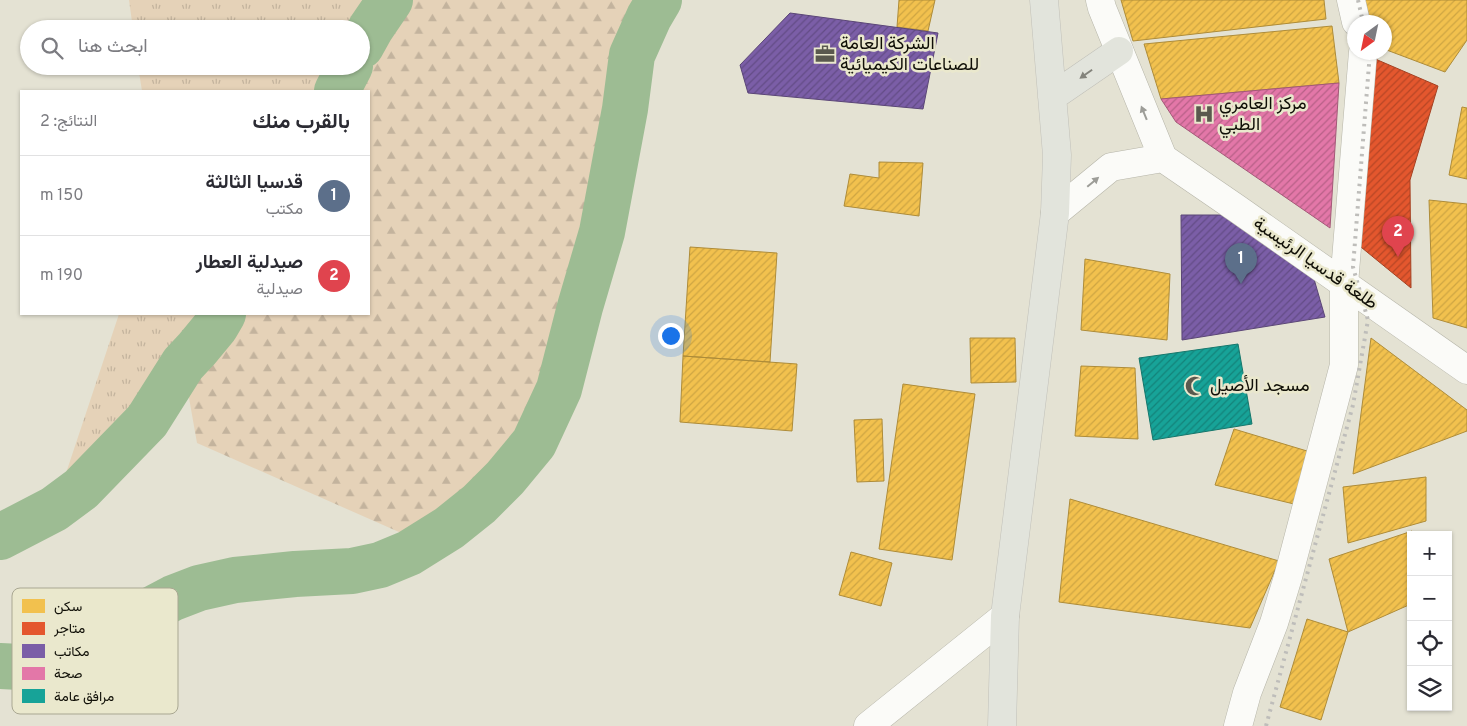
<!DOCTYPE html>
<html lang="ar">
<head>
<meta charset="utf-8">
<style>
	:root { --surface:#fff; --page:#f7f7f7; --text:#2b2b33; --muted:#7c7c81; --line:#e1e1e2; --accent:#ea580c }
	body { margin:0; font-family:Overpass,Vazirmatn,sans-serif; background:var(--page); color:var(--text); direction:rtl }
	.controls { position:absolute; right:15px; bottom:15px; display:grid; overflow:hidden; border-radius:0px; box-shadow:0 1px 4px #0004 }
	.controls button { width:45px; height:45px; display:grid; place-items:center; padding:0; border:0; border-bottom:1px solid var(--line); background:var(--surface); color:var(--text); font:25px sans-serif }
	.compass { position:absolute; left:1347px; top:15px; width:45px; height:45px; border-radius:50%; background:var(--surface); box-shadow:0 1px 4px #0004; rotate:213deg }
	.you { position:absolute; left:670px; top:335px; width:18px; height:18px; margin:-12px; border:4px solid #fff; border-radius:50%; background:#1a73e8; box-shadow:0 0 0 8px #1a73e833 }
	.badge { display:grid; place-items:center; width:32px; height:32px; border-radius:50%; background:var(--accent); color:#fff; font-size:16px; font-weight:700 }
	.pin { position:absolute; translate:-50% -41px; filter:drop-shadow(0 1px 2px #0008) }
	.pin::after { content:''; position:absolute; top:26px; width:18px; height:15px; background:inherit; clip-path:polygon(0 0,100% 0,50% 100%) }
	.list { margin:0; padding:0; list-style:none }
	h2 { display:flex; justify-content:space-between; align-items:center; height:65px; margin:0; padding:0 20px; font-size:21px }
	h2 small { font-size:16px; font-weight:400; color:var(--muted) }
	.list li { display:grid; grid-template-columns:32px 1fr auto; gap:15px; align-items:center; box-sizing:border-box; height:80px; padding:0 20px; border-top:1px solid var(--line) }
	.list b { display:block; font-size:19px; white-space:nowrap }
	.list p { margin:0; font-size:16px; white-space:nowrap; color:var(--muted) }
	.list em { font-size:16px; font-style:normal; color:var(--muted) }
	.icon { flex:none; width:28px; height:28px; fill:none; stroke:currentColor; stroke-width:2; stroke-linecap:round; stroke-linejoin:round }
	.map { position:relative; flex:none; width:1467px; height:726px; overflow:hidden; direction:ltr }
	.search { position:absolute; background:var(--surface); box-shadow:0 1px 4px #0004; left:20px; top:20px; width:350px; height:55px; display:flex; align-items:center; gap:12px; box-sizing:border-box; padding:0 18px; border-radius:28px; color:var(--muted); font-size:19px }
	.panel { position:absolute; background:var(--surface); box-shadow:0 1px 4px #0004; left:20px; top:90px; width:350px; height:225px; border-radius:0px; direction:rtl }
	.map>svg:first-child { display:block }
	.grass { fill:url(#grass-tufts) }
	.forest { fill:url(#forest-firs) }
	.homes { fill:url(#homes-hatch); stroke:#ae8c39 }
	.shops { fill:url(#shops-hatch); stroke:#a44122 }
	.offices { fill:url(#offices-hatch); stroke:#5b4677 }
	.health { fill:url(#health-hatch); stroke:#a45878 }
	.public { fill:url(#public-hatch); stroke:#15776c }
	.lines { fill:none; stroke-linecap:round; stroke-linejoin:round }
	.river { stroke:#9dbc93; stroke-width:46 }
	.street-casing { stroke:#b6b5a9; stroke-width:29 }
	.secondary-casing { stroke:#b6b5a9; stroke-width:29 }
	.primary-casing { stroke:#c1c0b9; stroke-width:29 }
	.street { stroke:#fbfbf8; stroke-width:28 }
	.secondary { stroke:#fbfbf8; stroke-width:28 }
	.primary { stroke:#e2e4dc; stroke-width:28 }
	.rail { stroke:#bebdba; stroke-width:4; stroke-dasharray:2.5 5; stroke-linecap:butt }
	.oneway { fill:#84847c }
	.oneway2 { fill:#9d9d98 }
	.labels { text-anchor:middle; dominant-baseline:central; stroke-width:5; stroke-linejoin:round; paint-order:stroke }
	.poi-label { font-size:18px; fill:#100f07; stroke:#eae8cd; text-anchor:start }
	.street-label { font-size:18px; fill:#100f07; stroke:#eae8cd }
	.key { fill:#eae8cd; stroke:#a9a792; stroke-width:1 }
	.key-label { font-size:14px; fill:#100f07 }
</style>
</head>
<body>
<div class="map">
<svg width="1467" height="726" viewBox="0 0 1467 726">
	<defs>
		<pattern id="grass-tufts" width="24" height="20" patternUnits="userSpaceOnUse" patternTransform="scale(1.25)"><rect width="24" height="20" fill="#e5d2b8"/><path d="M3 7l-1-3M5 7V3M7 7l1-3M15 17l-1-3M17 17v-4M19 17l1-3" fill="none" stroke="#c3b39d"/></pattern>
		<pattern id="forest-firs" width="22" height="20" patternUnits="userSpaceOnUse" patternTransform="scale(1.25)"><rect width="22" height="20" fill="#e5d2b8"/><path d="M5 1l3.5 6h-7zM16 11l3.5 6h-7z" fill="#c3b39d"/></pattern>
		<pattern id="homes-hatch" width="6" height="6" patternUnits="userSpaceOnUse" patternTransform="scale(1.25)"><rect width="6" height="6" fill="#f2c14e"/><path d="M-1 1l2-2M0 6l6-6M5 7l2-2" fill="none" stroke="#cea543"/></pattern>
		<pattern id="shops-hatch" width="6" height="6" patternUnits="userSpaceOnUse" patternTransform="scale(1.25)"><rect width="6" height="6" fill="#e4572e"/><path d="M-1 1l2-2M0 6l6-6M5 7l2-2" fill="none" stroke="#b74625"/></pattern>
		<pattern id="offices-hatch" width="6" height="6" patternUnits="userSpaceOnUse" patternTransform="scale(1.25)"><rect width="6" height="6" fill="#7b5ea7"/><path d="M-1 1l2-2M0 6l6-6M5 7l2-2" fill="none" stroke="#634c86"/></pattern>
		<pattern id="health-hatch" width="6" height="6" patternUnits="userSpaceOnUse" patternTransform="scale(1.25)"><rect width="6" height="6" fill="#e377a8"/><path d="M-1 1l2-2M0 6l6-6M5 7l2-2" fill="none" stroke="#b76087"/></pattern>
		<pattern id="public-hatch" width="6" height="6" patternUnits="userSpaceOnUse" patternTransform="scale(1.25)"><rect width="6" height="6" fill="#17a398"/><path d="M-1 1l2-2M0 6l6-6M5 7l2-2" fill="none" stroke="#13837a"/></pattern>
	</defs>
	<rect width="100%" height="100%" fill="#e4e2d3"/>
	<path class="grass" d="M129 0H383L361 43V29H133Z
		M138 66H350L337 91H142Z
		M119 314H210L172 381 54 509Z"/>
	<path class="forest" d="M388 0H660L632 56 597 251 559 389 505 478 424 543 197 443 183 364 216 314H369V91H337L351 66H361V48Z"/>
	<path class="homes" d="M899 0H935L928 31 897 27Z
		M1121 0H1324L1326 19 1133 41Z
		M1363 0H1467V40L1445 72 1384 49V22H1369Z
		M1332 26 1339 83 1161 99 1144 44Z
		M1462 107 1467 108V179L1449 175Z
		M879 162 923 163 919 216 844 206 850 174 879 178Z
		M1429 200 1467 204V328L1433 318Z
		M690 247 777 253 770 362 683 356Z
		M1085 259 1170 274 1167 340 1081 330Z
		M970 338H1015L1016 382 971 383Z
		M1371 338 1467 410V431L1353 474Z
		M683 356 797 364 792 431 680 422Z
		M1081 366 1135 368 1138 439 1075 436Z
		M903 384 975 394 952 560 879 549Z
		M882 419 884 481 857 482 854 420Z
		M1234 429 1307 451 1294 504 1215 485Z
		M1426 477V521L1348 543 1343 487Z
		M1070 499 1279 561 1250 628 1059 602Z
		M1412 531 1413 535H1411V604L1348 632 1329 559Z
		M851 552 892 563 881 606 839 595Z
		M1307 619 1348 632 1321 720 1280 707Z"/>
	<path class="shops" d="M1373 58 1438 86 1410 180 1411 288 1356 243Z"/>
	<path class="offices" d="M790 13 938 33 923 109 748 93 740 65Z
		M1181 215H1228L1314 279 1325 317 1182 340Z"/>
	<path class="health" d="M1339 83 1330 228 1176 122 1161 99Z"/>
	<path class="public" d="M1238 344 1252 424 1153 440 1139 358Z"/>
	<g class="lines">
		<path class="river" d="M361 46 371 28 390 0
			M337 91 350 66
			M0 537 54 509 81 489 147 421 183 364 197 349 216 326 223 314
			M0 666 20 667 48 658 81 642 137 617 173 598 199 588 235 580 295 574 352 571 380 565 409 553 449 528 479 504 505 478 534 443 559 389 580 307 602 232 625 109 632 55 649 17 659 0"/>
		<defs>
			<path id="street" d="M1351 0 1356 22
				M868 726 1005 616
				M1238 726 1247 693 1274 623 1288 577 1344 365V284L1363 52"/>
			<path id="secondary" d="M1100 0 1102 8 1163 158 1236 208 1467 370
				M1055 213 1111 167 1163 158"/>
			<path id="primary" d="M1052 97 1119 51
				M1002 726 1005 616 1055 213 1057 155 1044 0"/>
		</defs>
		<use href="#street" class="street-casing"/>
		<use href="#secondary" class="secondary-casing"/>
		<use href="#primary" class="primary-casing"/>
		<use href="#street" class="street"/>
		<use href="#secondary" class="secondary"/>
		<use href="#primary" class="primary"/>
		<path class="rail" d="M1358 0 1363 22
			M1266 726 1353 405 1368 320 1353 267 1370 52"/>
	</g>
	<defs><path id="oneway-solid" d="M-6-.8H1V-3.2L6.5 0L1 3.2V.8H-6Z" transform="scale(1.25)"/></defs>
	<use class="oneway" href="#oneway-solid" transform="translate(1086 74) rotate(145)"/>
	<g class="oneway2">
		<use href="#oneway-solid" transform="translate(1144 113) rotate(-112)"/>
		<use href="#oneway-solid" transform="translate(1093 182) rotate(-40)"/>
	</g>
	<defs>
		<symbol id="office-bare" viewBox="-9 -9 18 18"><path d="M-6-3h4V-5.5h4V-3h4V5H-6ZM-1-4.5V-3h2v-1.5ZM-6 0V1H6V0Z" fill="#5a594e" stroke="#eae8cd" stroke-width="2.5" paint-order="stroke"/></symbol>
		<symbol id="hospital-bare" viewBox="-9 -9 18 18"><path d="M-5-5h3v3.5h4V-5h3V5h-3V1.5h-4V5h-3Z" fill="#5a594e" stroke="#eae8cd" stroke-width="2.5" paint-order="stroke"/></symbol>
		<symbol id="mosque-bare" viewBox="-9 -9 18 18"><path d="M3.5-4.9A6 6 0 1 0 3.5 4.9A5 5 0 1 1 3.5-4.9Z" fill="#5a594e" stroke="#eae8cd" stroke-width="2.5" paint-order="stroke"/></symbol>
	</defs>
	<g fill-rule="evenodd">
		<use href="#office-bare" x="811" y="40" width="28" height="28"/>
		<use href="#hospital-bare" x="1190" y="100" width="28" height="28"/>
		<use href="#mosque-bare" x="1181" y="372" width="28" height="28"/>
	</g>
	<g class="labels">
		<g class="poi-label">
			<text x="840" y="44">الشركة العامة<tspan x="840" dy="21">للصناعات الكيميائية</tspan></text>
			<text x="1219" y="104">مركز العامري<tspan x="1219" dy="21">الطبي</tspan></text>
			<text x="1210" y="386">مسجد الأصيل</text>
		</g>
		<g class="street-label">
			<text transform="translate(1315 264) rotate(35)">طلعة قدسيا الرئيسية</text>
		</g>
	</g>
	<rect x="12" y="588" width="166" height="126" rx="8" class="key"/>
	<rect x="22" y="599" width="23" height="14" fill="#f2c14e"/>
	<rect x="22" y="622" width="23" height="13" fill="#e4572e"/>
	<rect x="22" y="644" width="23" height="14" fill="#7b5ea7"/>
	<rect x="22" y="667" width="23" height="13" fill="#e377a8"/>
	<rect x="22" y="689" width="23" height="14" fill="#17a398"/>
	<g class="key-label">
		<text x="54" y="611">سكن</text>
		<text x="54" y="633">متاجر</text>
		<text x="54" y="656">مكاتب</text>
		<text x="54" y="678">صحة</text>
		<text x="54" y="701">مرافق عامة</text>
	</g>
</svg>
<div class="controls">
<button>+</button>
<button>−</button>
<button><svg class="icon" aria-label="locate" viewBox="0 0 24 24"><circle cx="12" cy="12" r="6"/><path d="M12 2v4M12 18v4M2 12h4M18 12h4"/></svg></button>
<button><svg class="icon" aria-label="layers" viewBox="0 0 24 24"><path d="M12 4l9 5-9 5-9-5zM3 14l9 5 9-5"/></svg></button>
</div>
<svg class="compass" viewBox="-18 -18 36 36"><path d="M0-13l5 13h-10z" fill="#e53935"/><path d="M0 13l5-13h-10z" fill="#7c7c81"/></svg>
<div class="you"></div>
<div class="pin badge" style="left:1241px;top:284px;background:#5c6f8a">1</div>
<div class="pin badge" style="left:1398px;top:257px;background:#e0444e">2</div>
<div class="search"><svg class="icon" aria-label="search" viewBox="0 0 24 24"><circle cx="10" cy="10" r="6"/><path d="M15 15l6 6"/></svg>ابحث هنا</div>
<section class="panel">
<h2>بالقرب منك<small>النتائج: 2</small></h2>
<ul class="list">
<li><span class="badge" style="background:#5c6f8a">1</span><div><b>قدسيا الثالثة</b><p>مكتب</p></div><em>150 m</em></li>
<li><span class="badge" style="background:#e0444e">2</span><div><b>صيدلية العطار</b><p>صيدلية</p></div><em>190 m</em></li>
</ul>
</section>
</div>
</body>
</html>
